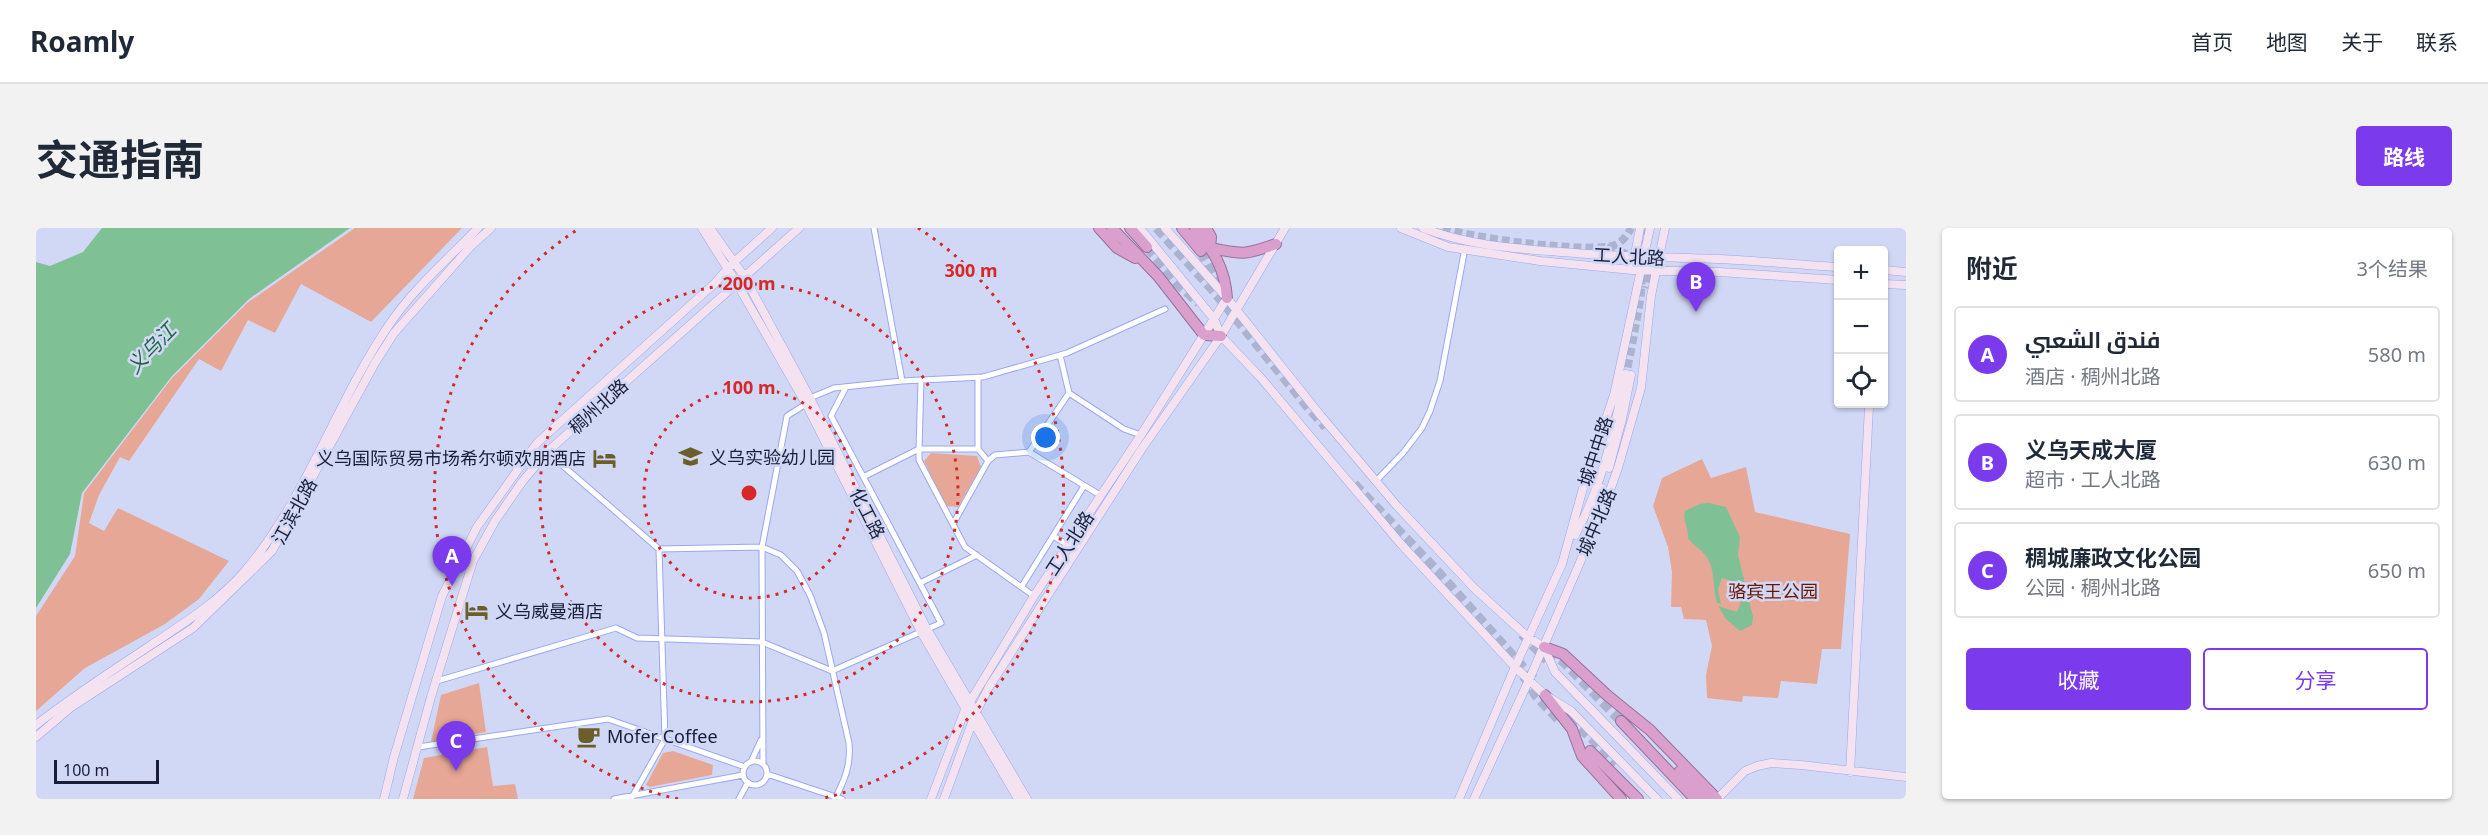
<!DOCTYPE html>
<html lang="zh">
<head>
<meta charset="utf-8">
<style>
	:root { --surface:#fff; --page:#f2f2f3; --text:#1f2937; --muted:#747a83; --line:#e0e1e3; --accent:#7c3aed }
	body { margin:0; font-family:"Noto Sans",Cairo,"Noto Sans SC",sans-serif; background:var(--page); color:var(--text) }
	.controls { position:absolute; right:18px; top:18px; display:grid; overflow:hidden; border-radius:6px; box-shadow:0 2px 4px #0004 }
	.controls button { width:54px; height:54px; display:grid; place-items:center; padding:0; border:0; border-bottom:2px solid var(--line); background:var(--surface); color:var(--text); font:30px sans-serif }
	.scale { position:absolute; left:18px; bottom:15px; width:105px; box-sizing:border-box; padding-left:6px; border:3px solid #191d38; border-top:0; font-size:16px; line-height:21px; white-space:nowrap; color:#191d38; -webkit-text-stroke:4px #d1d8f5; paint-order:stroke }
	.you { position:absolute; left:1010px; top:210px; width:21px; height:21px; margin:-15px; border:4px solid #fff; border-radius:50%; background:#1a73e8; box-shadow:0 0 0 9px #1a73e833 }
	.badge { display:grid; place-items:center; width:39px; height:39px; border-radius:50%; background:var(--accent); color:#fff; font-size:20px; font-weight:700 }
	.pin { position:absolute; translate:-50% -50px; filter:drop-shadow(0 2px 3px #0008) }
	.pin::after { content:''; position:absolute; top:32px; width:21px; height:18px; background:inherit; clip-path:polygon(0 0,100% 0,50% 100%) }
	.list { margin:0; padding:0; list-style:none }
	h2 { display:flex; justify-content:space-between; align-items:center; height:78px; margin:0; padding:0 24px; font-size:26px }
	h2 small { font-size:20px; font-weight:400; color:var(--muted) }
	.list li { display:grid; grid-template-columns:39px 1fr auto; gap:18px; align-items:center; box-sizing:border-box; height:96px; margin:0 12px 12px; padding:0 12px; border:2px solid var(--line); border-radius:6px }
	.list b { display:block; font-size:22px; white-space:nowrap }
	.list p { margin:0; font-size:20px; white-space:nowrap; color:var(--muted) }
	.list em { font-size:20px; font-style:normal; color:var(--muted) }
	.actions { display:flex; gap:12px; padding:18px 24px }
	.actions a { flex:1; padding:14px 0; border:2px solid var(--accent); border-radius:6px; text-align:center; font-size:21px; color:var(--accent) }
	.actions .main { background:var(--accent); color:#fff }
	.icon { flex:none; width:33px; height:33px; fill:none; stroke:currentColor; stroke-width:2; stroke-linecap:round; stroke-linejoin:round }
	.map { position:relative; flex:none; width:1870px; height:571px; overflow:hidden; border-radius:6px }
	header { display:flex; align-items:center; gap:36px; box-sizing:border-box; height:84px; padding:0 30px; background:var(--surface); border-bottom:2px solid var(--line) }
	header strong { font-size:28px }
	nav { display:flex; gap:33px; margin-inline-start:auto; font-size:21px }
	.intro { display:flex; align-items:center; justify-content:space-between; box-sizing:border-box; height:144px; padding:0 36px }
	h1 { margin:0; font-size:42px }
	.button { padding:15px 27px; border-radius:6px; background:var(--accent); color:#fff; font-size:21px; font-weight:700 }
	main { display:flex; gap:36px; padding:0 36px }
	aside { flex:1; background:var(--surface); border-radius:6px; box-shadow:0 2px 4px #0004 }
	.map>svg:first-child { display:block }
	.green { fill:#e7a796 }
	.water { fill:#7fc195 }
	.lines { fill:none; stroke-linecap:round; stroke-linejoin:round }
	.secondary-tunnel { stroke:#acb3cf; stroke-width:8; stroke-dasharray:8 4; stroke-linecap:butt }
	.highway-tunnel { stroke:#acb3cf; stroke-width:10; stroke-dasharray:10 5; stroke-linecap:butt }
	.street-casing { stroke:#9aa8ee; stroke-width:7 }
	.secondary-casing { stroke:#9aa8ee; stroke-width:9 }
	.highway-casing { stroke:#967299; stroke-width:12 }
	.street { stroke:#fff; stroke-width:5 }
	.secondary { stroke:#f4e2f0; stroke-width:8 }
	.highway { stroke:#da9fcd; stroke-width:10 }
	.ring { fill:none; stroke:#d62828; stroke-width:3; stroke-dasharray:3 6 }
	.labels { text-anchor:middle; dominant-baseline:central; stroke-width:5; stroke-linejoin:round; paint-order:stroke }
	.street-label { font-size:18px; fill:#191d38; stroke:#d1d8f5 }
	.poi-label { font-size:18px; fill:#191d38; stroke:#d1d8f5; text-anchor:start }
	.park-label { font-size:18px; fill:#6a1500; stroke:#d1d8f5 }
	.water-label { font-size:20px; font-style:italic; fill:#1e673e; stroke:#d1d8f5 }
	.centre { fill:#d62828; stroke:#d1d8f5; stroke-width:3 }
	.ring-label { font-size:18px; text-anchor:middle; font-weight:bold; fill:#d62828; stroke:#d1d8f5; stroke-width:5; stroke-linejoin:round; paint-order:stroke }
</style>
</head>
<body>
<header>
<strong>Roamly</strong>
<nav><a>首页</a><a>地图</a><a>关于</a><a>联系</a></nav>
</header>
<div class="intro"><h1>交通指南</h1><a class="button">路线</a></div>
<main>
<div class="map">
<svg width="1870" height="571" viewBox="0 0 1870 571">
	<rect width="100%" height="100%" fill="#d1d8f5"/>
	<path class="green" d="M319 0H426L335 94 265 56 239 105 212 92 185 143 163 131 93 233 84 229 63 267 53 295 68 303 82 280 193 333 163 371 129 396 49 440 0 483V388L39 328 48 265 136 150 211 75Z
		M895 225 941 228 945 239 922 279 910 278 888 233Z
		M1666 231 1675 250 1710 239 1719 284 1814 306 1805 421H1786L1781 456 1745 453 1742 470 1707 468 1706 474 1671 470 1670 447 1676 418 1670 392 1648 391 1645 379H1635L1636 344 1632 319 1617 278 1626 250Z
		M443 455 450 504 395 514 405 467Z
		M451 519 457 558 479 556 482 571H377L388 530Z
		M637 523 677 537 676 547 613 559 610 557 627 525Z"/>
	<path class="water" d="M66 0H314L213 71 136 148 46 265 34 326 0 380V34L14 38 47 24Z
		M1673 275 1690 279 1704 309 1702 327 1717 389 1716 397 1704 403 1690 391 1682 378 1701 384 1705 374 1696 353 1686 350 1682 362 1685 376 1681 375C1676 359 1680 342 1670 328 1665 321 1657 318 1652 310 1653 300 1646 292 1649 283L1664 276Z"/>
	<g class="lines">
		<path class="secondary-tunnel" d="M1407 0C1434 10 1555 26 1579 17 1586 14 1592 7 1595 0
			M1604 0C1614 24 1615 34 1609 60
			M1571 20C1616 27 1606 61 1600 95 1597 112 1594 129 1590 146"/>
		<path class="highway-tunnel" d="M1121 0 1177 62 1272 179 1290 199
			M1111 19 1141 55 1163 75
			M1165 23 1183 61
			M1318 256 1401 343 1500 454
			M1486 406 1511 432
			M1513 422 1529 435 1585 493
			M1488 448 1501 469 1525 494
			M1523 479 1581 535"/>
		<defs>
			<path id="street" d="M838 0 866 153
				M885 153 883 221H942V150
				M1033 165 1088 201 1105 207
				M511 224 623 321 629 511 595 571
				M993 224 1033 165 1024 127
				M952 233 959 227 993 224 1064 267
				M829 248 883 221V232L929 319 998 368
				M1340 253 1367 225 1386 200 1394 183 1404 153 1429 20
				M917 296 952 233 942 221
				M1017 308 1032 317
				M623 321 726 319 745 327 761 343 774 367 788 405 813 515C815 537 809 551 799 571
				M884 355 941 327
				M986 358 1048 258
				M401 453 580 400 601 410 726 414 796 443 905 395 795 188 810 159
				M382 519 572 491 709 539
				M707 545a12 12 0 1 1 24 0a12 12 0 1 1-24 0Z
				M715 534 725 512
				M727 536 726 319 751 188 770 176 774 170 798 160 866 153 947 149 1031 125 1129 81
				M731 546 806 571
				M578 571 707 547
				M703 571 712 554"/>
			<path id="secondary" d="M666 0 700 54 770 176 885 404 982 571
				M674 0 708 48 774 170 891 401 991 571
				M1104 0 1178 91 1185 108 1225 150 1364 315 1479 439 1509 467 1535 483 1621 571
				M1129 0 1191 70 1285 188 1361 278 1439 361 1493 410 1508 419 1519 444 1642 571
				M1365 0 1412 19 1504 33 1596 42 1683 44 1802 52
				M1387 0C1435 19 1488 21 1539 25 1587 29 1636 29 1684 31 1724 33 1763 37 1802 39
				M1596 42 1604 0
				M1848 42 1870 44
				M1848 56 1870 57
				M1573 240 1586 191 1595 147
				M1555 297 1566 260
				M1539 307C1567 257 1578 201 1590 146
				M0 497C37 468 76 443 115 417 148 395 182 374 208 344 270 272 299 176 353 97 377 61 412 31 442 0
				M0 509 34 480 157 400 236 323 339 135 358 105 435 18 455 0
				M1814 544 1833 179 1831 176
				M348 571 358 529 406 368 441 299 501 215 678 56 697 35 736 0
				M367 571 395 469 437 333 459 293 486 254 511 224 763 0
				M895 571 929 482 998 368 1105 207 1191 70
				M908 571 940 484 953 459 1105 222 1185 108 1249 0
				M1423 571 1479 439 1526 336 1549 253 1578 167 1614 0
				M1438 571 1493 452 1568 279 1582 240 1605 160 1615 68 1629 0
				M1681 571 1709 543 1721 538 1735 535 1765 537 1870 549"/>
			<path id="highway" d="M1063 0 1081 20 1099 30
				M1076 0 1122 48 1168 107 1185 108
				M1094 0 1111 19
				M1146 0 1165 23
				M1159 0C1178 24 1189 40 1191 70
				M1170 0 1175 9 1174 20C1208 26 1206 28 1240 16
				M1508 419 1527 426 1572 468 1614 502 1681 571
				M1509 467 1536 501 1546 528 1585 571
				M1585 493 1659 571
				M1554 523 1602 571
				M1644 543 1670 571"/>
		</defs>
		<use href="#street" class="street-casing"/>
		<use href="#secondary" class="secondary-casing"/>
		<use href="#highway" class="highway-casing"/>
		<use href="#street" class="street"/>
		<use href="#secondary" class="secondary"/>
		<use href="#highway" class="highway"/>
	</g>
	<g class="ring">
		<circle cx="713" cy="265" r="105"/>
		<circle cx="713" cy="265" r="209"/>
		<path d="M642 571A314 314 0 0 1 544 0M882 0A314 314 0 0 1 784 571"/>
	</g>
	<defs>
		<symbol id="school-bare" viewBox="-9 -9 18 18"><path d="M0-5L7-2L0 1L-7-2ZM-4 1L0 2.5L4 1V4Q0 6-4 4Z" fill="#6b5e2b" stroke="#d1d8f5" stroke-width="2.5" paint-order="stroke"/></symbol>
		<symbol id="hotel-bare" viewBox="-9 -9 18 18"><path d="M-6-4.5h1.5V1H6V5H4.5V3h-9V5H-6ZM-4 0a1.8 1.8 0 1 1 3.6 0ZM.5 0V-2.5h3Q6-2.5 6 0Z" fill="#6b5e2b" stroke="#d1d8f5" stroke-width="2.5" paint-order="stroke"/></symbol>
		<symbol id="cafe-bare" viewBox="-9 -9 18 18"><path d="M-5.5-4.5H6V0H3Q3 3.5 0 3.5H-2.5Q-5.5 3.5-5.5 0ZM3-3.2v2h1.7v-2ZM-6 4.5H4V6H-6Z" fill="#6b5e2b" stroke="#d1d8f5" stroke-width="2.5" paint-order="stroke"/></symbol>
	</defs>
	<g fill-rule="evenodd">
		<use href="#school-bare" x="638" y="212" width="33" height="33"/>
		<use href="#hotel-bare" x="552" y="214" width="33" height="33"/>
		<use href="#hotel-bare" x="424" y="366" width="33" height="33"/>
		<use href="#cafe-bare" x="536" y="492" width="33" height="33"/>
	</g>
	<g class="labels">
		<g class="street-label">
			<text transform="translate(1593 28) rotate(3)">工人北路</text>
			<text transform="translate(562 178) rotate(-42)">稠州北路</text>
			<text transform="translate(1559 223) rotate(-72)">城中中路</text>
			<text transform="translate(258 283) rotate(-61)">江滨北路</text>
			<text transform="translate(832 285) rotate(63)">化工路</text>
			<text transform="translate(1560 294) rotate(-67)">城中北路</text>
			<text transform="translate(1033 315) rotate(-57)">工人北路</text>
		</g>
		<g class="poi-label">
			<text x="673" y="229">义乌实验幼儿园</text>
			<text x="550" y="230" text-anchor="end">义乌国际贸易市场希尔顿欢朋酒店</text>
			<text x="459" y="383">义乌威曼酒店</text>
			<text x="571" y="508">Mofer Coffee</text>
		</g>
		<g class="park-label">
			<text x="1737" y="363">骆宾王公园</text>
		</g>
		<g class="water-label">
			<text transform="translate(115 120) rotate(-46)">义乌江</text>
		</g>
	</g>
	<circle cx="713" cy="265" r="9" class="centre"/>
	<g class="ring-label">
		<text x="935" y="49">300 m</text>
		<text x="713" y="62">200 m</text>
		<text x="713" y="166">100 m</text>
	</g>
</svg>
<div class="controls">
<button>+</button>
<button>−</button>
<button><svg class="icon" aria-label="locate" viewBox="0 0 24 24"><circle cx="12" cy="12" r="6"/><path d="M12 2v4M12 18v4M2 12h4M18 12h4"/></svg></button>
</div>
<div class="scale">100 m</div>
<div class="you"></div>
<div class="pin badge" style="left:416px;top:358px">A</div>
<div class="pin badge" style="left:1660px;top:84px">B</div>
<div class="pin badge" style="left:420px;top:543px">C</div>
</div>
<aside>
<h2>附近<small>3个结果</small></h2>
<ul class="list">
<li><span class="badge">A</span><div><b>فندق الشعبي</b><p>酒店 · 稠州北路</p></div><em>580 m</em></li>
<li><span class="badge">B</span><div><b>义乌天成大厦</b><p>超市 · 工人北路</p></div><em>630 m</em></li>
<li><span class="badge">C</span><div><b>稠城廉政文化公园</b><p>公园 · 稠州北路</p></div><em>650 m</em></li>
</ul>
<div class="actions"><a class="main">收藏</a><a>分享</a></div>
</aside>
</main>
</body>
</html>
